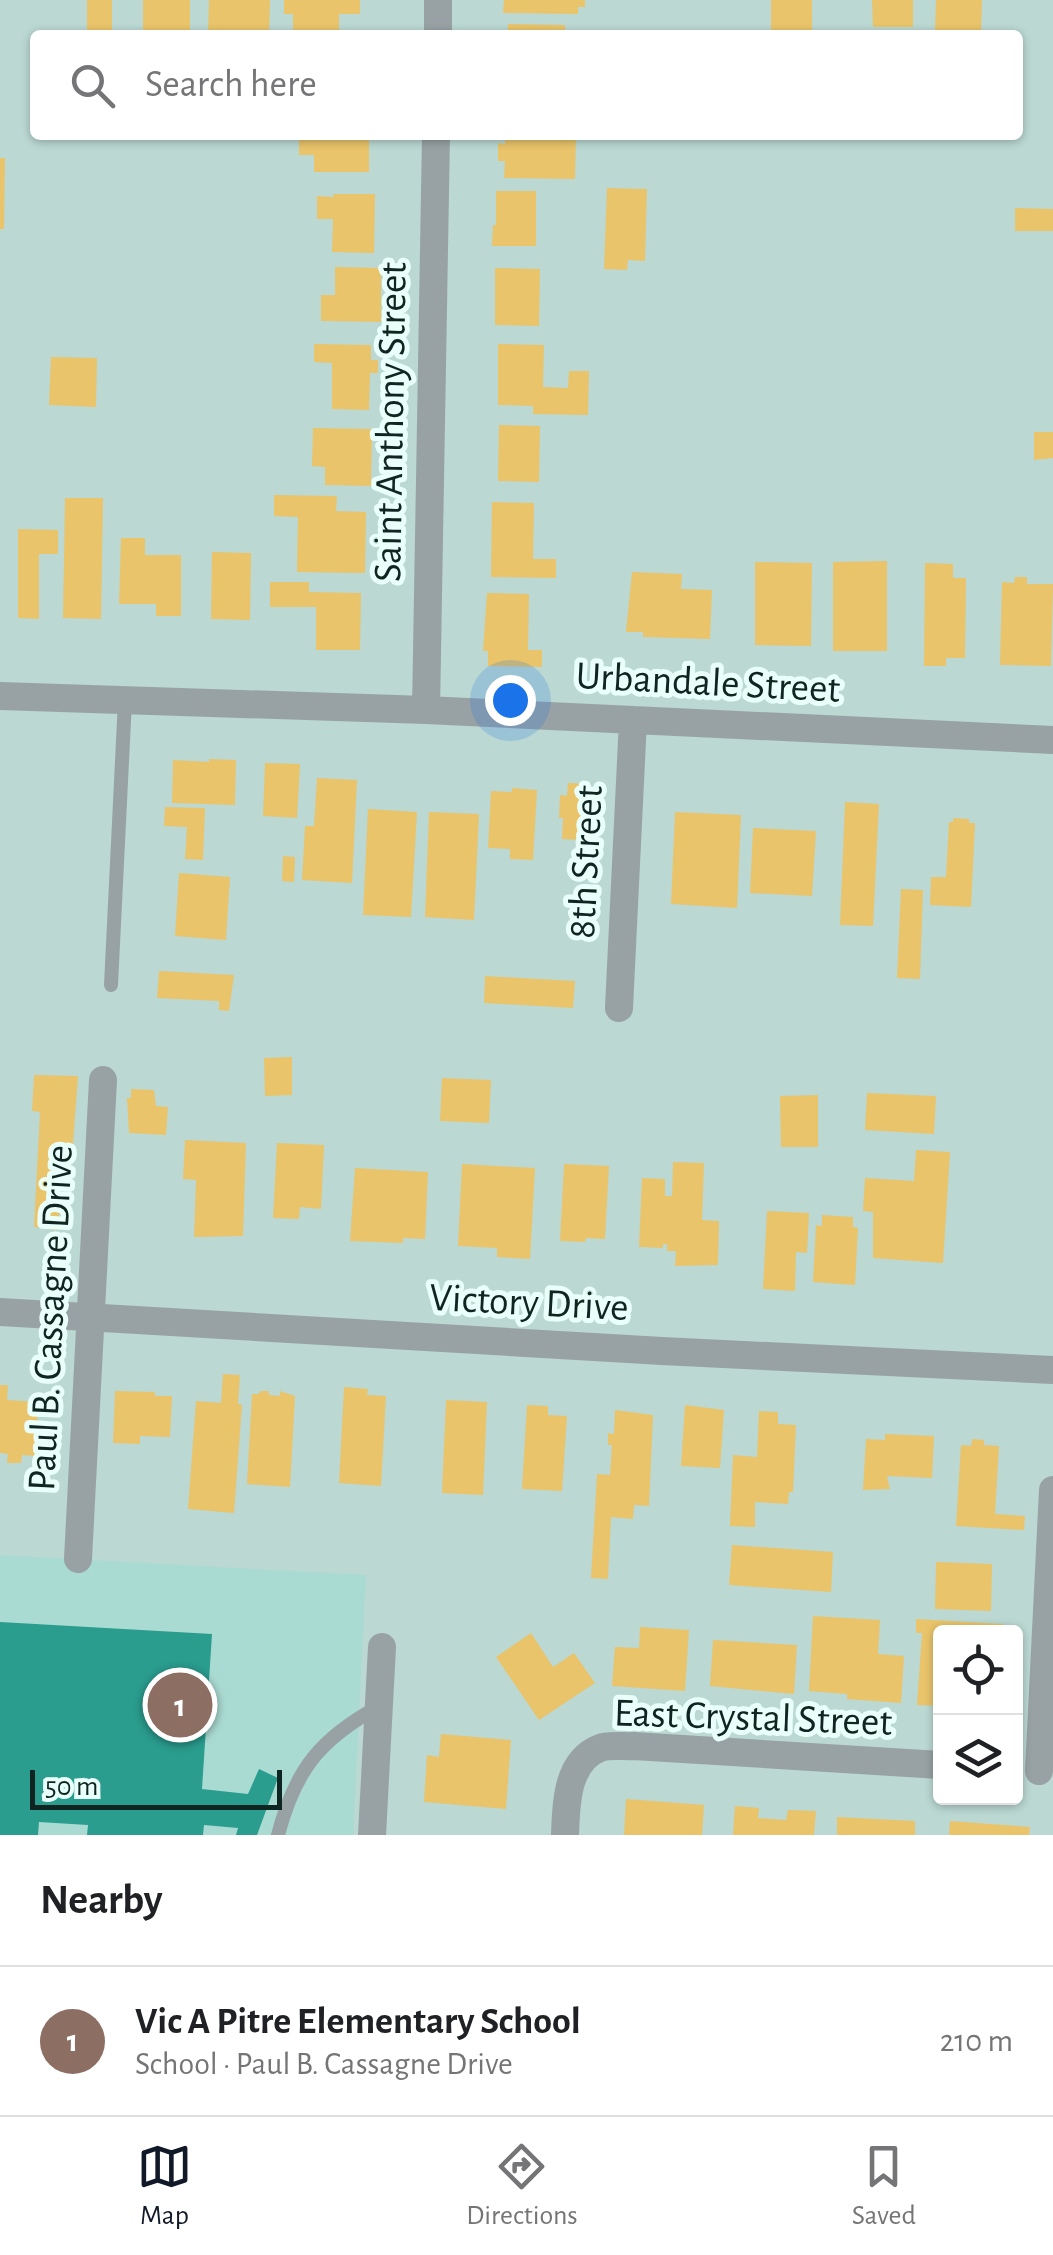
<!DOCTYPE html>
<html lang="en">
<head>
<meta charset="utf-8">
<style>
	:root { --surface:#fff; --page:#f6f6f6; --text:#202124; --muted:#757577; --line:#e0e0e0; --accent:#111827 }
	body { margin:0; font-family:"Alegreya Sans",sans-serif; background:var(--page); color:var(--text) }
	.controls { position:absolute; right:30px; bottom:30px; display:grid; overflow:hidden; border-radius:10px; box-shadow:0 2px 8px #0004 }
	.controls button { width:90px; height:90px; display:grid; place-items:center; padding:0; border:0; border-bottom:2px solid var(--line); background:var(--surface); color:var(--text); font:50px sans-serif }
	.scale { position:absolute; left:30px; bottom:25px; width:252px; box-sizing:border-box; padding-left:10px; border:5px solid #0f2521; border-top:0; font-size:28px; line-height:35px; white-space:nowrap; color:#0f2521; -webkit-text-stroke:8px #e9fffa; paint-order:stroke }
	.you { position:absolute; left:510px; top:700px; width:35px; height:35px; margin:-25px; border:8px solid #fff; border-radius:50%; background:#1a73e8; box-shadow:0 0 0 15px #1a73e833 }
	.badge { display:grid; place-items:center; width:65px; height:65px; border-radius:50%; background:var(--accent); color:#fff; font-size:32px; font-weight:700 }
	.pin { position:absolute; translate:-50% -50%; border:5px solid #fff; box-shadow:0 2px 10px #0006 }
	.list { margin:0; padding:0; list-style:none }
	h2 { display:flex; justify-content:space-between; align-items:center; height:130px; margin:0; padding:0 40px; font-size:42px }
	h2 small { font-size:32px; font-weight:400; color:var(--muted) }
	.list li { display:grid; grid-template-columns:65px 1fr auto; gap:30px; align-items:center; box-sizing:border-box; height:150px; padding:0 40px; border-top:2px solid var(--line) }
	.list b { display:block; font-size:38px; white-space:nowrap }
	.list p { margin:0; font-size:32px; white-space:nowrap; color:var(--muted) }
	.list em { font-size:32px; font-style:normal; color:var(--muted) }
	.icon { flex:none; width:55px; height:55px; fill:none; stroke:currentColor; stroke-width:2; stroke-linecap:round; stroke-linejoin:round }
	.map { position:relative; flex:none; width:1053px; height:1835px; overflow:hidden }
	.search { position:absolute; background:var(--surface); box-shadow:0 2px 8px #0004; left:30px; right:30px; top:30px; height:110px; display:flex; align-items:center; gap:25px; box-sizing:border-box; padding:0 35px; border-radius:10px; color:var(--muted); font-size:38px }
	.sheet { height:280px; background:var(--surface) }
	nav { display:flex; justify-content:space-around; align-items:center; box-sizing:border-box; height:140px; border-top:2px solid var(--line); background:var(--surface); font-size:28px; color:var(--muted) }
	nav a { display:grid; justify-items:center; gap:5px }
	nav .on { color:var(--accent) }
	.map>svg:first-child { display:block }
	.built { fill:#aadbd2 }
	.homes { fill:#e9c46a }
	.schools { fill:#2a9d8f }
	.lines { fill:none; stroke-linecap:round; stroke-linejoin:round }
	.service { stroke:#98a2a4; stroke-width:14 }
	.minor { stroke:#98a2a4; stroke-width:28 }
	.labels { text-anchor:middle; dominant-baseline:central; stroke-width:10; stroke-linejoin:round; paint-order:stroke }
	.street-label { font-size:40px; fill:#0f2521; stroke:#e9fffa }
</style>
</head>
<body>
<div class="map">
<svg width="1053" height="1835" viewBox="0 0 1053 1835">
	<rect width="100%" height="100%" fill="#bbd8d3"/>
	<path class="built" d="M0 1555 366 1575 353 1835H0Z"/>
	<path class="homes" d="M87 0H112V35H87Z
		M143 0H190V35H143Z
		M209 0H270L269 35H208Z
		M284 0H360V14H339V32L293 31V14H284Z
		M504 0H585V7H578V14L503 13Z
		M771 0H812V35H771Z
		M872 0H913V27H873Z
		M936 0H982L981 32 935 31Z
		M508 24 565 25V35H508Z
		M299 135H369V172H314V155H299Z
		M505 135 576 136 575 179 504 178 505 161H498V143L505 144Z
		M0 158H5L4 229H0Z
		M607 188 647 189 645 261 628 260 627 270 604 269Z
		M496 191H536V246H492L493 225H496Z
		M334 194H375L374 253 332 252 333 219H317V196L333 197Z
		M1015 208 1053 209V231H1015Z
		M335 267 381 268V322L321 321V295H335Z
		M495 268 540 269 539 326 495 325Z
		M314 344 371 345V360H378V373H370L369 410 332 409V363L314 362Z
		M498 344 544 345 543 387 568 388 569 371H589L588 415 533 414V406L498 405Z
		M51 357 97 358 96 407 49 405Z
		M499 425 540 426 539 482 498 481Z
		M313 428 372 429 371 486 325 485V467L312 466Z
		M1034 432H1053V458L1034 460Z
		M274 495 337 496 336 511 366 512 365 573 297 572 298 517 274 516Z
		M65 498H103L101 619 63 618Z
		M492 502 534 503 533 559H556V578L491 577Z
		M18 529 58 530V554H39V619L18 618Z
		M121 538H145V555H181V616H156V604H119Z
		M212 552 251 553 250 620 211 619Z
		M887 561V651H833V562Z
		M755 562 812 563 811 646 755 645Z
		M925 563 953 564V578H966L965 658H946V666H924Z
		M632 572 682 574 681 589 712 590 710 639 643 637V632H626Z
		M1015 577H1027V584H1053L1051 666 1000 665 1002 582 1014 583Z
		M270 582H309V592L361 593 360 650H316V607H270Z
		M487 593 529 594 528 650H542V667L488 666V651H483Z
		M209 759 236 760 235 805 172 803 173 760 209 762Z
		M265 763 300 764 297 818 263 816Z
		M317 778 357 780 352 883 302 880 305 826H314Z
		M568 783 588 784 587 797 603 798 602 819H597L596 841 562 839 563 818H559L560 795 567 796Z
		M512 788 537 790 533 860 510 859V849L488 848 491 791 512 792Z
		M845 802 879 804 873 926 840 925Z
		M165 807 205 808 203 860 185 859 187 827 164 826Z
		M368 809 417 812 411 917 363 915Z
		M429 812 479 814 474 920 425 917Z
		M675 812 741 815 737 908 671 904Z
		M953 818 969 819V823H975L971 907 930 905 931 877H946L949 822H953Z
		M753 828 816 831 812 896 750 893Z
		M283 856 295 857 294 882 282 881Z
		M179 873 230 877 226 940 175 936Z
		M901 889 923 890 920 979 897 978Z
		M159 971 234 975 229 1011 219 1010V1001L157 998Z
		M485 976 575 981 573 1008 484 1003Z
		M292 1057V1095L265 1096 264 1058Z
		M34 1075 78 1076 72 1157 63 1156 58 1230 34 1227 40 1112 32 1111Z
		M442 1078 491 1080 489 1123 440 1121Z
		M131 1089 154 1090 156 1106 168 1107 166 1135 129 1133 127 1098H131Z
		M867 1093 936 1096 934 1134 865 1130Z
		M818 1095V1147H781L780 1096Z
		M185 1140 246 1143 243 1236 194 1237 196 1180 183 1179Z
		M277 1143 324 1145 321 1209 300 1207 299 1219 273 1218Z
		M916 1150 950 1152 943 1263 873 1258V1212L863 1211 865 1178 914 1181Z
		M673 1162 704 1163 702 1220 719 1221 718 1265 675 1266 676 1251H667V1244H663V1248L639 1247 642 1178 665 1179V1196H672Z
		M462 1164 535 1168 530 1259 497 1257V1248L458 1246Z
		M564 1164 609 1166 605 1239 586 1238 585 1242 560 1241Z
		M355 1168 428 1172 425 1239 403 1238V1243L350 1241Z
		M767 1211 809 1213 807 1253 796 1252 795 1291 763 1289Z
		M822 1215 853 1217V1227L858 1228 855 1285 813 1282 816 1225 822 1226Z
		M223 1374 240 1375 238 1404 242 1405 234 1513 188 1509 196 1401 221 1403Z
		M0 1385H8L7 1400 38 1402 36 1456 22 1455 21 1463H7L8 1454 0 1453Z
		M344 1387 368 1389 367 1395 386 1396 381 1486 339 1483Z
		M115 1391 155 1392V1396H172L170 1437 140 1436V1444L113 1443Z
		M260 1391H269V1395L280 1396V1391L295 1396 290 1487 247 1484 252 1394H259Z
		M446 1400 487 1402 483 1495 442 1493Z
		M527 1405 548 1406V1415L567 1416 562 1491 522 1489Z
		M685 1405 724 1410 720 1468 681 1466Z
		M615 1410 653 1415 649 1506 634 1505 633 1519 611 1517 608 1579 591 1578 597 1474 610 1475 612 1445H608V1433L614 1434Z
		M759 1411 778 1412V1424L796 1425 793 1492H789L788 1504 755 1502V1527L730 1526 733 1455 757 1457Z
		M885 1434 934 1436 932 1478 887 1476 890 1489 863 1490 866 1439 885 1440Z
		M972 1439 984 1440V1445L999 1446 995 1514 1025 1516 1024 1530 956 1526 961 1445 971 1446Z
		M732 1545 833 1552 831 1592 729 1585Z
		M936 1562 992 1564 991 1611 935 1609Z
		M813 1616 880 1620 878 1654 904 1656 901 1703 847 1699V1694L809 1691Z
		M916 1619 1003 1624 1002 1632H940V1706L917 1705 922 1633H916Z
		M640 1627 689 1630 685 1691 612 1686 615 1647 639 1648Z
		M531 1633 553 1667 574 1653 595 1683 539 1720 496 1657Z
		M713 1640 797 1645 794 1694 710 1686Z
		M441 1734 511 1740 506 1809 424 1802 427 1755 439 1757Z
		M626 1799 704 1805 702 1835H624Z
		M735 1806 759 1808 758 1818 786 1820 788 1810 816 1811 814 1835H733Z
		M837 1817 915 1821V1835H837Z
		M950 1821 1030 1827 1029 1835H949Z"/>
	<path class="schools" d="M0 1622 212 1634 202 1789 248 1794 259 1769 278 1778 257 1835H236L238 1828 204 1825 203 1835H87L88 1825 39 1822 38 1835H0Z"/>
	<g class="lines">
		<path class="service" d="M111 985 125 700
			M278 1835C295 1770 320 1739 378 1707"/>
		<path class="minor" d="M438 35V0
			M0 696 426 710 1053 740
			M426 710 436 135
			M619 1008 633 720
			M0 1312 662 1351 1053 1370
			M78 1559 103 1080
			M1039 1771 1053 1490
			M372 1835 382 1647
			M565 1835C566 1806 566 1761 600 1748 609 1744 625 1747 634 1746L940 1765"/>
	</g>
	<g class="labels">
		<g class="street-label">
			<text transform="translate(391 422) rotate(-89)">Saint Anthony Street</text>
			<text transform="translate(708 683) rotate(3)">Urbandale Street</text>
			<text transform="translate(586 862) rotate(-87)">8th Street</text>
			<text transform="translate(529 1303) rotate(3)">Victory Drive</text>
			<text transform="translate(51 1318) rotate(-87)">Paul B. Cassagne Drive</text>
			<text transform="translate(753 1718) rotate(2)">East Crystal Street</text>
		</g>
	</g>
</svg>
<div class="controls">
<button><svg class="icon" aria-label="locate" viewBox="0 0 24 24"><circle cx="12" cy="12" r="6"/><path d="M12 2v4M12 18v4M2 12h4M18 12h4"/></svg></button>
<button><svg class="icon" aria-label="layers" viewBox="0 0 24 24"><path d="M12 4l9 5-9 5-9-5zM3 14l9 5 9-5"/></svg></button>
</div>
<div class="scale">50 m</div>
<div class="you"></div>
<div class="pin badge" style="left:180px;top:1705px;background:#8d6e63">1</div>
<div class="search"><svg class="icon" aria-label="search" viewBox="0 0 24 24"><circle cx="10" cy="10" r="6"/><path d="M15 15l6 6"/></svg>Search here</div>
</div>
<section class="sheet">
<h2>Nearby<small></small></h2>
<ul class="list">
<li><span class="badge" style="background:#8d6e63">1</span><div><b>Vic A Pitre Elementary School</b><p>School · Paul B. Cassagne Drive</p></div><em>210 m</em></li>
</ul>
</section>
<nav>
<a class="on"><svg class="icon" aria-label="map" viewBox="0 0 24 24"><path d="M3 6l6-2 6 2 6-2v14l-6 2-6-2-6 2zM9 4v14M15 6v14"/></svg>Map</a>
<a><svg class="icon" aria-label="directions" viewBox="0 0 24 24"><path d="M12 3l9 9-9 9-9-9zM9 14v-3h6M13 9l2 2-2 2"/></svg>Directions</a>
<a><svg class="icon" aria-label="saved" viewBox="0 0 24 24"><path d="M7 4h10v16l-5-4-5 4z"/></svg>Saved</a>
</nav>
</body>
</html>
